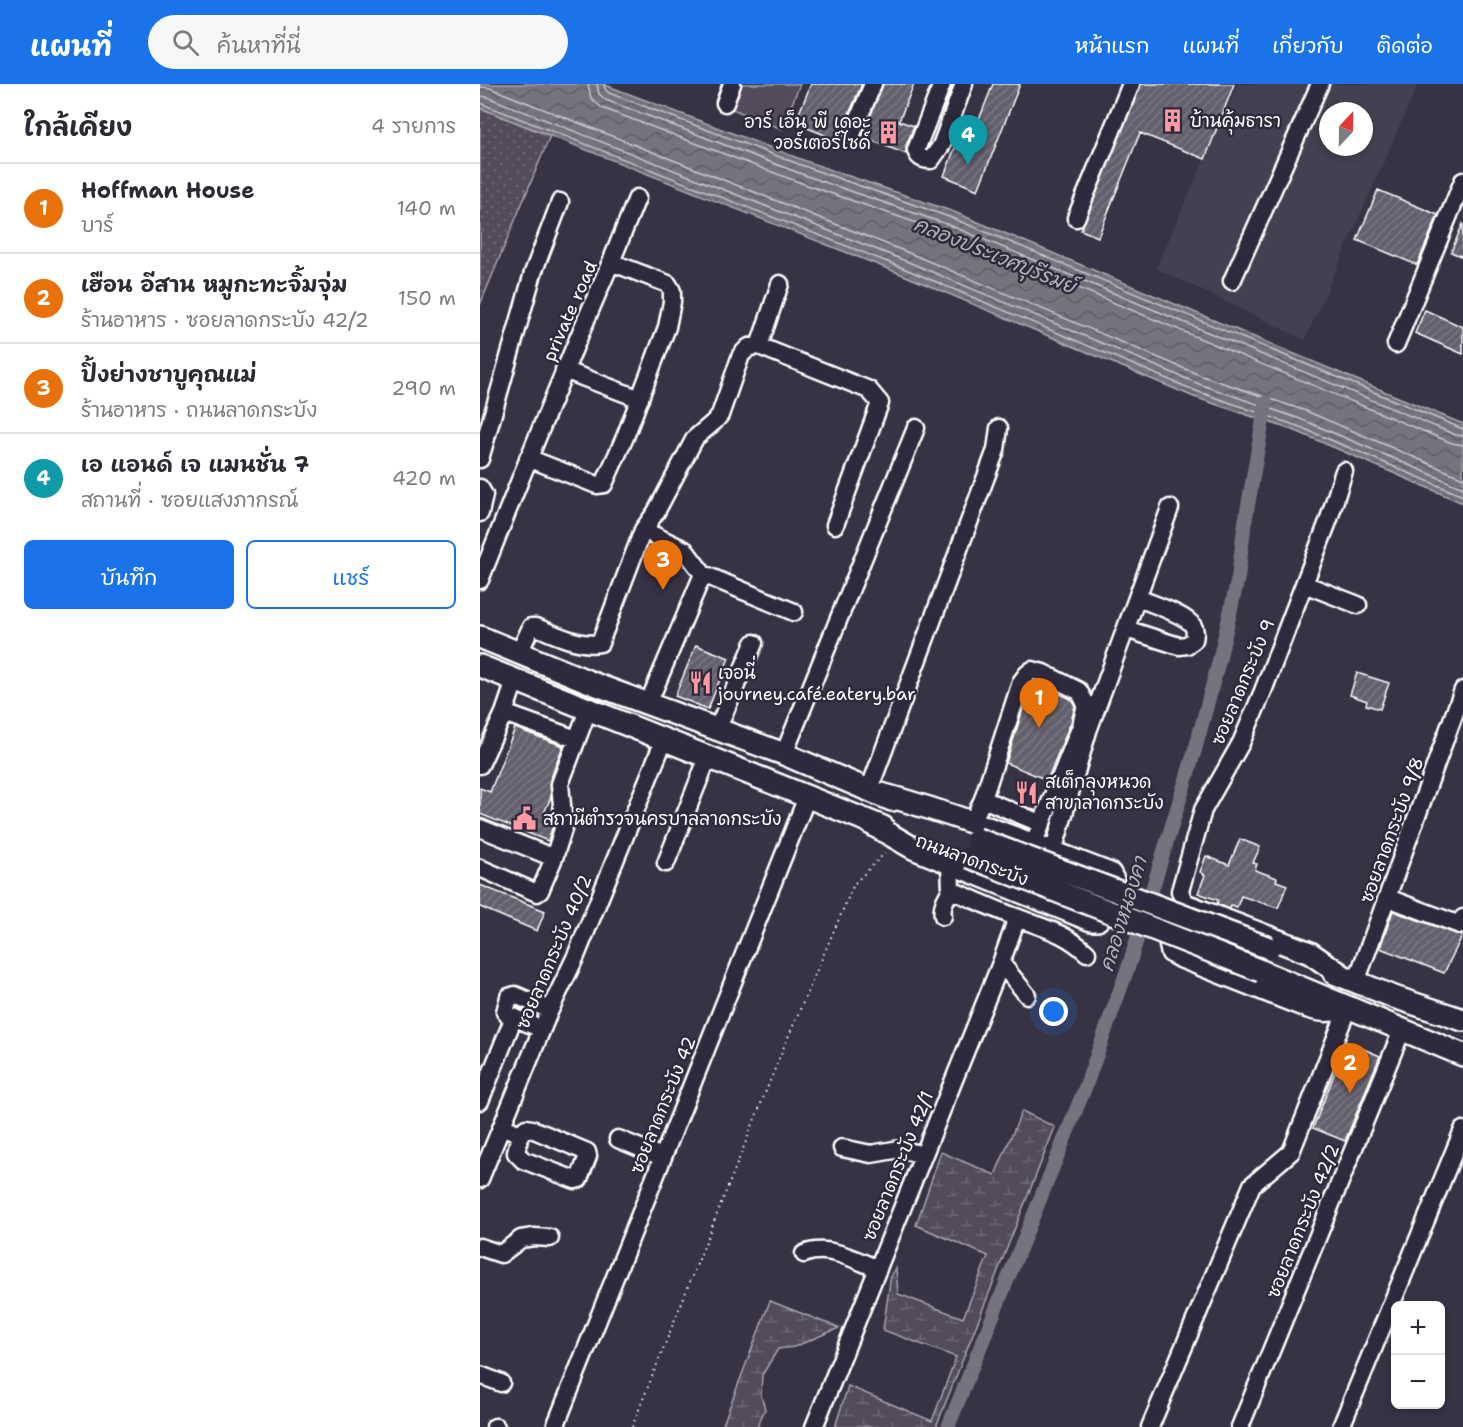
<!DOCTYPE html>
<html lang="th">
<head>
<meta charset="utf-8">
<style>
	:root { --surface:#fff; --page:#f7f7f7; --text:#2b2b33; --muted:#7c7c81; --line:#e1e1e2; --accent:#1a73e8 }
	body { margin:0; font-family:"Shantell Sans","Playpen Sans Thai",sans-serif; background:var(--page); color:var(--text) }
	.controls { position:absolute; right:18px; bottom:18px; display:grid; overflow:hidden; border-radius:9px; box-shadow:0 3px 9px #0003 }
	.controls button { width:54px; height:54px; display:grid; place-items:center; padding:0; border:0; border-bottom:2px solid var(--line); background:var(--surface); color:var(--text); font:30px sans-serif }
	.compass { position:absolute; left:839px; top:18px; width:54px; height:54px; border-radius:50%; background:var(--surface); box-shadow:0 3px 9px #0003; rotate:22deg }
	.you { position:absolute; left:574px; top:928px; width:21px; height:21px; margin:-15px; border:4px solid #fff; border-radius:50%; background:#1a73e8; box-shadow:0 0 0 9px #1a73e833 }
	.badge { display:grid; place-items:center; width:39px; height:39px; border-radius:50%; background:var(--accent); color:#fff; font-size:20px; font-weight:700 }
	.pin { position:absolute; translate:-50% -50px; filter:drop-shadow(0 2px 3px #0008) }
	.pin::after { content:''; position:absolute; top:32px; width:21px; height:18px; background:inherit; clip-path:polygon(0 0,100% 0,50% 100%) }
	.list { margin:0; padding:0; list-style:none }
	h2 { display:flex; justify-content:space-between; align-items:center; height:78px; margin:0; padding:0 24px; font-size:26px }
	h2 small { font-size:20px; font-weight:400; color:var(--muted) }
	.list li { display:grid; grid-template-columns:39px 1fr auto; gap:18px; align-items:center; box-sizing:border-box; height:90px; padding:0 24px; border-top:2px solid var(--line) }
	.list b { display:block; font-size:22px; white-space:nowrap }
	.list p { margin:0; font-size:20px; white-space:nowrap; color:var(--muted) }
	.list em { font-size:20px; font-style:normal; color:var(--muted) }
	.actions { display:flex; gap:12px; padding:18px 24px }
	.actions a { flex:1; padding:14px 0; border:2px solid var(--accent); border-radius:9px; text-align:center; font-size:21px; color:var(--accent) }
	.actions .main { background:var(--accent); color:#fff }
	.icon { flex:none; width:33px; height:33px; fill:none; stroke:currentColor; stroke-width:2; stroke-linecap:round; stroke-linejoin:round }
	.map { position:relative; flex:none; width:983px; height:1343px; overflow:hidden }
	header { display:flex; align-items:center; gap:36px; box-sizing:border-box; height:84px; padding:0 30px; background:var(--accent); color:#fff }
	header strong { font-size:28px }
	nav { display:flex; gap:33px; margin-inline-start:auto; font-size:21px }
	.search { width:420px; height:54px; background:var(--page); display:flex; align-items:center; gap:15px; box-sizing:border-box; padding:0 21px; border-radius:33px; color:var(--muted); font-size:22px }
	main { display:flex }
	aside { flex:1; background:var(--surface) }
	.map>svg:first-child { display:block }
	.built { fill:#444051; fill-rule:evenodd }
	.grass { fill:url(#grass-dots); stroke:#a8a6ae; stroke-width:1.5 }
	.wetland { fill:url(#wetland-marsh); stroke:#a8a6ae; stroke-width:1.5 }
	.pitch { fill:#514c5c; stroke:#a8a6ae; stroke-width:1.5 }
	.water { fill:url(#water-waves); stroke:#adabb2; stroke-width:1.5 }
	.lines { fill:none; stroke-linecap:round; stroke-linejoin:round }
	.shore { stroke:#c8c7cc; stroke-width:1.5 }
	.canal { stroke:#76737f; stroke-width:14 }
	.building { fill:url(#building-hatch); stroke:#fff; stroke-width:1.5 }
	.minor-casing { stroke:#fff; stroke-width:21 }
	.major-casing { stroke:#fff; stroke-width:26 }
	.path { stroke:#fff; stroke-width:2; stroke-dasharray:1.5 4.5; stroke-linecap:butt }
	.minor { stroke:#2f2a3d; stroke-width:16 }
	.major { stroke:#2f2a3d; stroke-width:21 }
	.major-bridge-casing { stroke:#fff; stroke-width:26; stroke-linecap:butt }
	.major-bridge { stroke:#2f2a3d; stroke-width:21 }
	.labels { text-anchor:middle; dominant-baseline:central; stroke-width:5; stroke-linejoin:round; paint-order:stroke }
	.poi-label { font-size:18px; fill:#fff; stroke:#2f2a3d; text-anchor:start }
	.street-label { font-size:18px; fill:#fff; stroke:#2f2a3d }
	.water-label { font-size:20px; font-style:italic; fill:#b4b2b9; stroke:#2f2a3d }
</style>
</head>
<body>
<header>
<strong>แผนที่</strong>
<div class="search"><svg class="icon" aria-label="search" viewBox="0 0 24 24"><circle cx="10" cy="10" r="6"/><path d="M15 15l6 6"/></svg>ค้นหาที่นี่</div>
<nav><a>หน้าแรก</a><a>แผนที่</a><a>เกี่ยวกับ</a><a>ติดต่อ</a></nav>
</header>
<main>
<aside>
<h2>ใกล้เคียง<small>4 รายการ</small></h2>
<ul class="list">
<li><span class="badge" style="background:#e8710a">1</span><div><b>Hoffman House</b><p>บาร์</p></div><em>140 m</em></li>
<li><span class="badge" style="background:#e8710a">2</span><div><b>เฮือน อีสาน หมูกะทะจิ้มจุ่ม</b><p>ร้านอาหาร · ซอยลาดกระบัง 42/2</p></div><em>150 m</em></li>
<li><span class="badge" style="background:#e8710a">3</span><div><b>ปิ้งย่างชาบูคุณแม่</b><p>ร้านอาหาร · ถนนลาดกระบัง</p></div><em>290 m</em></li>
<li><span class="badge" style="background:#0f9aa8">4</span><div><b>เอ แอนด์ เจ แมนชั่น 7</b><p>สถานที่ · ซอยแสงภากรณ์</p></div><em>420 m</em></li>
</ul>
<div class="actions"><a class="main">บันทึก</a><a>แชร์</a></div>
</aside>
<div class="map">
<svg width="983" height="1343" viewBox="0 0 983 1343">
	<defs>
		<pattern id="grass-dots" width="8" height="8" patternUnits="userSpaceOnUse" patternTransform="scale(1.5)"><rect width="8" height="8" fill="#514c5c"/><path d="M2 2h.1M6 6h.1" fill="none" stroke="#6b6774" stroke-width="1.8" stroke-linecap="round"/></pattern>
		<pattern id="wetland-marsh" width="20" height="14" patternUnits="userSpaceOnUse" patternTransform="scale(1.5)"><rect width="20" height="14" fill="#514c5c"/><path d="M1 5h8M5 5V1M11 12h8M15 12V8" fill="none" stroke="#6b6774"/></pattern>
		<pattern id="water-waves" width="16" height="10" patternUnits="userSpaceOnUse" patternTransform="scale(1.5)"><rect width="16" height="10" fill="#76737f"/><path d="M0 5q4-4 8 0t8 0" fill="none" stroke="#5f5e63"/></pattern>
		<pattern id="building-hatch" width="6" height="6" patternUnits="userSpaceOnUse" patternTransform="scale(1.5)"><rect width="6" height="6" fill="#635f6d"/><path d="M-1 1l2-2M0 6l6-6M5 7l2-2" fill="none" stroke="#7a7783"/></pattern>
	</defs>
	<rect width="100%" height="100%" fill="#373345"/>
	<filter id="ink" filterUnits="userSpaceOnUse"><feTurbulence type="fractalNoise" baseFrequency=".0167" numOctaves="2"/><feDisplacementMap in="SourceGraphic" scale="12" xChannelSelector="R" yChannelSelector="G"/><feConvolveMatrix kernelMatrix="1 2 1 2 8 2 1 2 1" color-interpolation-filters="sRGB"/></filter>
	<g filter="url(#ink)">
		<path class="built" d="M758 0H938L825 256 676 184ZM848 27H884V63H848Z"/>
		<path class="grass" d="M0 24 70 52 0 221Z"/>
		<path class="wetland" d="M542 1027 575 1043 456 1343H355L368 1302 452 1337 476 1273 403 1246 411 1191 416 1184 418 1210 483 1234 508 1172 436 1141 461 1068 515 1091Z
			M290 1217 359 1244 314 1263 298 1265 282 1291 281 1311 285 1325 277 1343H242Z"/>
		<path class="pitch" d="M260 0H320L302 45 250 24Z"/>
		<path class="water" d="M0 0H123L331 79 474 128 983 340V419L818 348 714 313 421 190 0 24Z"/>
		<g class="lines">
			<path class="shore" d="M108 0 111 14 122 24 324 100 466 149 972 359 983 361
				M117 0 119 10 126 16 327 92 469 141 976 351 983 352
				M124 0 125 5 129 9 329 84 472 134 983 345
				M0 3 10 4 429 169 722 292 826 327 983 394
				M0 12 7 13 426 177 719 300 823 336 983 404
				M0 19 423 184 716 307 820 343 983 412"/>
			<path class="canal" d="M468 1343 605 1004 650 878 715 666 739 577 758 494 764 444 786 319"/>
		</g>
		<path class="building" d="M331 0H382L362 46 360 57 315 39Z
			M403 0H434L419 37 434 42 426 62V70L382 53Z
			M513 0H540L498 106 464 92 478 56 489 61Z
			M661 0H754L725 75 660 49 618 153 601 146Z
			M898 106 958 131 937 181 877 156Z
			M983 139V173L971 168Z
			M945 226 983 243V270L935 249Z
			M216 561 249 574 228 625 195 612Z
			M877 589 909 599 900 625 886 621 887 617 870 611Z
			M554 598 591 615 595 622 591 638 567 696 526 679 550 603Z
			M35 644 83 662 70 696 71 713 64 729 73 733V741L68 757 0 730V704L10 708Z
			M760 755 780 763 773 779 777 780 775 786 797 794 796 797 807 801 798 824 761 812 757 823 751 821 750 825 737 820 738 816 718 809 725 791 720 788 726 772 749 781Z
			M0 801 65 827 57 847 0 823Z
			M913 827 982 852 964 889 900 864Z
			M867 958 900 972 865 1057 833 1044Z"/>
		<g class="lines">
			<defs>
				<path id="minor" d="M462 0 436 66C438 74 444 76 451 76L461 62 484 0
					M245 19 252 0
					M372 50 393 0
					M596 134 651 0
					M131 178 157 114
					M752 197 840 0
					M916 260 983 97
					M279 262 300 200
					M84 286 160 315
					M0 375 53 189 80 118
					M0 404 4 411 0 429
					M163 446 205 466 223 490
					M0 496C42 390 85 283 131 178L188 200 192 207V218L187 243 145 353 124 400 117 401 48 374
					M824 500 878 521
					M646 545 699 562 707 561 714 556C715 551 716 547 713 542 707 531 670 519 658 514
					M39 569 51 543H56C75 550 99 563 120 559L163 446 176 428 215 354 234 338 240 331 261 271 269 263 279 262 389 306 400 319 355 441
					M168 620 223 490 314 528
					M24 629 96 655
					M237 646 274 559
					M304 670 436 344
					M0 681 24 629 35 597
					M389 706 516 366 519 344
					M503 715 562 740
					M492 739 503 715 541 598 547 590 552 586 563 589 599 607 606 620 601 642 553 761
					M0 744 74 774
					M573 768 608 647 690 424
					M186 779 228 673
					M470 779 471 806C493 815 514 825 536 833 565 845 583 847 607 869
					M0 784 57 809 60 807 74 774 84 742 80 700 108 626
					M908 814 980 841 983 834
					M705 821 700 807 723 726 761 659 783 607 849 435 864 387
					M463 832C461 822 466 814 471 806
					M521 879 547 911
					M876 898 983 606
					M62 945 28 931 25 928 29 913 35 911 70 926
					M0 1017 34 933
					M22 1042 40 1050 46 1044 52 1045 107 1068 108 1072 99 1095 95 1096 43 1076 36 1069 40 1050
					M138 1055 182 1073
					M362 1064 391 1070 420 1065 443 1071
					M0 1095 69 928 96 872 184 656
					M0 1163 21 1170 41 1155 54 1153 70 1154
					M324 1170C347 1160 376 1176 398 1185
					M0 1291 21 1299
					M15 1343H16
					M75 1343 327 713
					M334 1343 521 879 537 834
					M670 1343 772 1101 811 1068 868 923
					M760 1343 922 946
					M861 1343 983 1046"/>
				<path id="major" d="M0 553 117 601 304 670 412 716
					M0 582 403 743
					M390 739 433 764 611 836H617L619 834 633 796 630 790C554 761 479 731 401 710
					M781 887 983 971
					M854 889 914 913 983 936
					M866 894 830 869 705 821 690 859 692 868 699 872 828 923C843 928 853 927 868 923"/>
			</defs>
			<use href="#minor" class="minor-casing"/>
			<use href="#major" class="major-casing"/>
			<path class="path" d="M152 1343 300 972 374 800 405 769"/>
			<use href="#minor" class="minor"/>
			<use href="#major" class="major"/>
			<defs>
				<path id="major-bridge" d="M497 755 789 864
					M489 773 781 887"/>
			</defs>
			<use href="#major-bridge" class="major-bridge-casing"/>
			<use href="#major-bridge" class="major-bridge"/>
		</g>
	</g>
	<defs>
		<symbol id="building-bare" viewBox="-9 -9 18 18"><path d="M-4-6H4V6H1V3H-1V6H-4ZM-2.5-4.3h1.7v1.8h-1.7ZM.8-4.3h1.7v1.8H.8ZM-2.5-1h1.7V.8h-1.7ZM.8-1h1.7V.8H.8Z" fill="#ff9aa2" stroke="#2f2a3d" stroke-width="2.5" paint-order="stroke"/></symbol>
		<symbol id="restaurant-bare" viewBox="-9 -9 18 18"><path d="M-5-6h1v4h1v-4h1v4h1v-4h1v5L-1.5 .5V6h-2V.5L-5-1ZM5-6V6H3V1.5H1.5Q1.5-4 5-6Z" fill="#ff9aa2" stroke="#2f2a3d" stroke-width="2.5" paint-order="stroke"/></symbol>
		<symbol id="civic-bare" viewBox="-9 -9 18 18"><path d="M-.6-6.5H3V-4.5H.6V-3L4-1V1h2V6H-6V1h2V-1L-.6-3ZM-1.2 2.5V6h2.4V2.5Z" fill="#ff9aa2" stroke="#2f2a3d" stroke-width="2.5" paint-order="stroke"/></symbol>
	</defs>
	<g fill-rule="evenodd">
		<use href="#building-bare" x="676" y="20" width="33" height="33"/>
		<use href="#building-bare" x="392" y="32" width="33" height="33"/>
		<use href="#restaurant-bare" x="204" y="582" width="33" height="33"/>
		<use href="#restaurant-bare" x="530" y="692" width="33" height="33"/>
		<use href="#civic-bare" x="28" y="718" width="33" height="33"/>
	</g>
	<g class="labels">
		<g class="poi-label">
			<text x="710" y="37">บ้านคุ้มธารา</text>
			<text x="391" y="38" text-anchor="end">อาร์ เอ็น พี เดอะ<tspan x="391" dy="21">วอร์เตอร์ไซด์</tspan></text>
			<text x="238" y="589">เจอนี่<tspan x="238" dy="21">journey.café.eatery.bar</tspan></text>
			<text x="565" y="698">สเต็กลุงหนวด<tspan x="565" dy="21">สาขาลาดกระบัง</tspan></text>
			<text x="63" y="735">สถานีตำรวจนครบาลลาดกระบัง</text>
		</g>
		<g class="street-label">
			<text transform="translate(90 227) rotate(-66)">private road</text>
			<text transform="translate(763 598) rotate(-67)">ซอยลาดกระบัง 9</text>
			<text transform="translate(912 746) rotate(-70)">ซอยลาดกระบัง 9/8</text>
			<text transform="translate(492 776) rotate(20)">ถนนลาดกระบัง</text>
			<text transform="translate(74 868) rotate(-67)">ซอยลาดกระบัง 40/2</text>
			<text transform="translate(183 1021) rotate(-68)">ซอยลาดกระบัง 42</text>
			<text transform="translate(418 1082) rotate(-68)">ซอยลาดกระบัง 42/1</text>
			<text transform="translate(823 1137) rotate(-68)">ซอยลาดกระบัง 42/2</text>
		</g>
		<g class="water-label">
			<text transform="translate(515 171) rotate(22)">คลองประเวศบุรีรมย์</text>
			<text transform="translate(643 830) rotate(-73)">คลองหนองคา</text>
		</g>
	</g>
</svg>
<div class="controls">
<button>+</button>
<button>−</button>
</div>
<svg class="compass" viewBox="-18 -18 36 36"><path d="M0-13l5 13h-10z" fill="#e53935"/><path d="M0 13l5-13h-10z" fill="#7c7c81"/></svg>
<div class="you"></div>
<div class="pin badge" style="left:559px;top:644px;background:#e8710a">1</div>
<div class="pin badge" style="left:870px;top:1009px;background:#e8710a">2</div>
<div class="pin badge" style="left:183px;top:506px;background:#e8710a">3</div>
<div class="pin badge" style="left:488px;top:81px;background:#0f9aa8">4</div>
</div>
</main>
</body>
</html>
